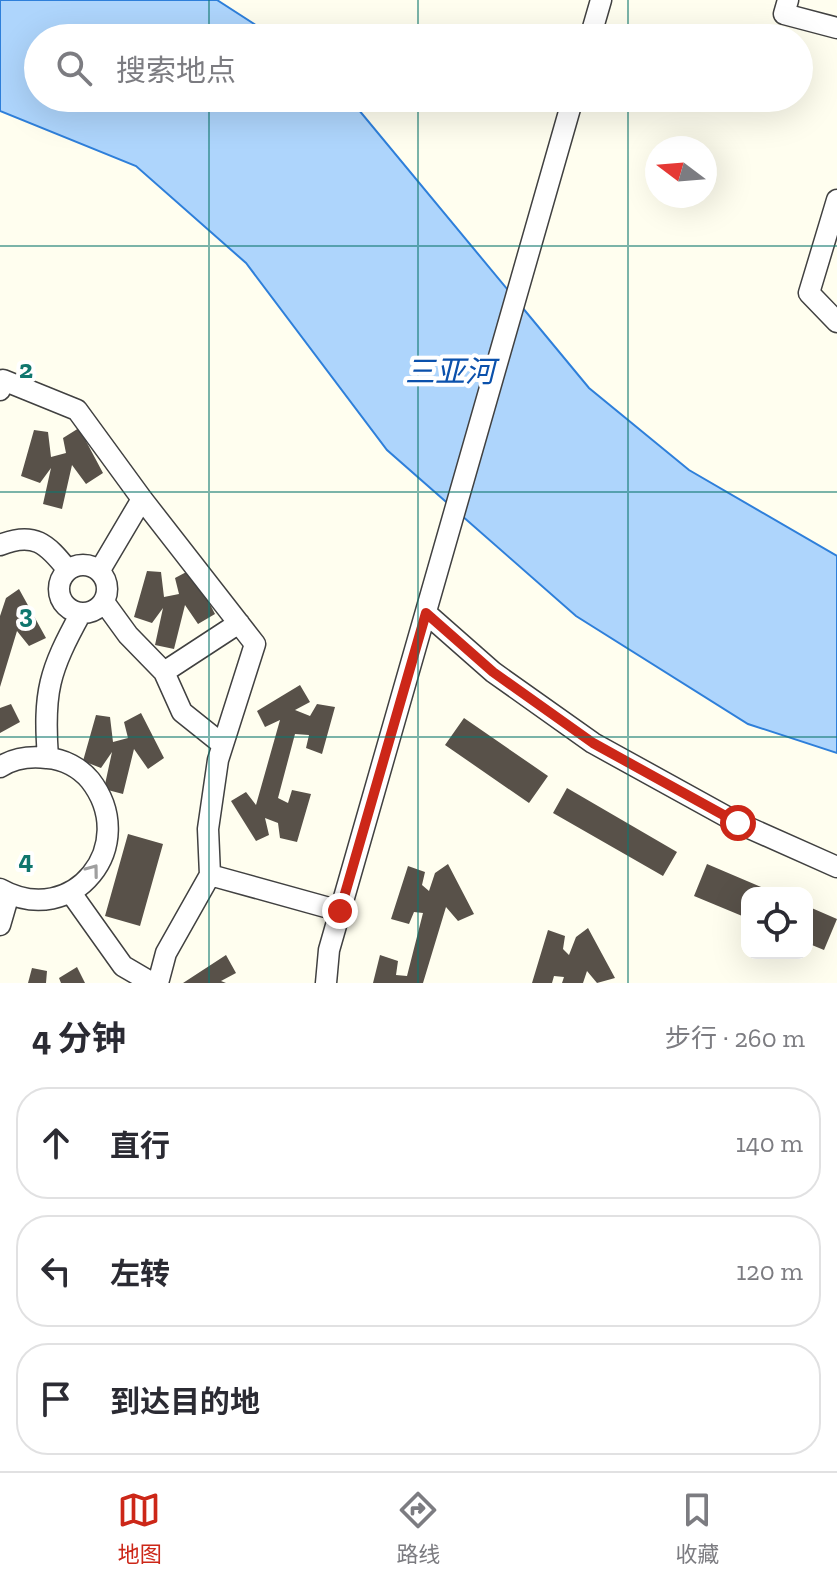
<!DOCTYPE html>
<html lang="zh">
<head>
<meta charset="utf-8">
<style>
	:root { --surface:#fff; --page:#f7f7f7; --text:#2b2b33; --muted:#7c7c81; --line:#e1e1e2; --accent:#cc2718 }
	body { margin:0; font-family:"Zilla Slab","Noto Sans SC",serif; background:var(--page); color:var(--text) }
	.controls { position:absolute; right:24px; bottom:24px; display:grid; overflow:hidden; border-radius:16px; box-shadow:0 8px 32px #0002 }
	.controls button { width:72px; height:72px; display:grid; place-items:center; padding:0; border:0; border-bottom:2px solid var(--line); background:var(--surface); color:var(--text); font:40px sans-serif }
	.compass { position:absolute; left:645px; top:136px; width:72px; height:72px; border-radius:50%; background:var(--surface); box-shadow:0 8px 32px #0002; rotate:286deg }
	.stop { position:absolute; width:24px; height:24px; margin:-18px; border:6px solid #cc2718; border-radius:50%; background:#fff }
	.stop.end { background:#cc2718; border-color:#fff; box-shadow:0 2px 8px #0008 }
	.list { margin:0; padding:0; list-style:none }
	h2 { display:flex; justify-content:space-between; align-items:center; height:104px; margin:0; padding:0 32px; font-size:34px }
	h2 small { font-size:26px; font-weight:400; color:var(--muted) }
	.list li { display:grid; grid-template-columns:52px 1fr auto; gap:24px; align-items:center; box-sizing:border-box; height:112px; margin:0 16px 16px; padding:0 16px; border:2px solid var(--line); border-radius:32px }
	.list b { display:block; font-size:30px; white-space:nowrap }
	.list em { font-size:26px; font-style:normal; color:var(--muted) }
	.icon { flex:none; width:44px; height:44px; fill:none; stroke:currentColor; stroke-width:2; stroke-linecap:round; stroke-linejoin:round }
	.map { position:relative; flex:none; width:837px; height:983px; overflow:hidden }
	.search { position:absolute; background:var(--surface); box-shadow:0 8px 32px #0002; left:24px; right:24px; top:24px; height:88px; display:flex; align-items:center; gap:20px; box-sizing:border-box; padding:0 28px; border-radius:44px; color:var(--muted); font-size:30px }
	.sheet { height:488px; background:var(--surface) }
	nav { display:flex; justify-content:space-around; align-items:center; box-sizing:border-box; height:112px; border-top:2px solid var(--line); background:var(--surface); font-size:22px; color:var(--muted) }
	nav a { display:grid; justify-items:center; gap:4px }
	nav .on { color:var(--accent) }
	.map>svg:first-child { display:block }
	.water { fill:#aed5fc; stroke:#2e7fda; stroke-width:2 }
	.building { fill:#585149 }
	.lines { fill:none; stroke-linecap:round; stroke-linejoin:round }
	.minor-casing { stroke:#414141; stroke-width:23 }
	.minor { stroke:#fff; stroke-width:20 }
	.oneway { stroke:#9f9f9f }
	.route { stroke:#cc2718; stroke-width:10 }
	.grid { fill:none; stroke:#0f766e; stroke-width:2; stroke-opacity:0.55 }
	.labels { text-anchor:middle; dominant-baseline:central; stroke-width:8; stroke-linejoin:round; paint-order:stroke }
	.water-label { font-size:30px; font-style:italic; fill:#0b51ac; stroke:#fff }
	.grid-label { font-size:26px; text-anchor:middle; font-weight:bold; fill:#0f766e; stroke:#fff; stroke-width:8; stroke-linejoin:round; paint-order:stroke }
</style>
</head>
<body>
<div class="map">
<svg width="837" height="983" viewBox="0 0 837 983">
	<rect width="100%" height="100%" fill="#fffeef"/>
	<path class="water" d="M0 0H217L276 38H38V98H349L589 388 689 470 837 556V753L748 724 576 616 387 450 246 263 136 166 0 111Z"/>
	<path class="building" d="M79 428 103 473 86 484 72 465 62 509 43 504 51 468 40 483 21 476 34 430 48 432 51 457 66 453 63 438Z
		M192 569 215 614 198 624 185 605 174 649 155 645 163 608 152 623 134 617 147 571 161 572 164 597 179 594 175 578Z
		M19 589 46 638 29 646 17 631 0 687V616L6 598Z
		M300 685 310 702 295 710 310 716 317 704 335 707 322 754 306 748 309 735 295 734 278 798 288 803 292 790 311 794 297 842 280 838 278 823 265 818 269 835 256 841 231 801 246 792 256 805 280 720 265 727 257 711Z
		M11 704 20 722 0 733V708Z
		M141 713 164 758 148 769 134 749 123 794 104 789 112 752 101 768 83 761 96 715 110 717 113 742 128 738 124 722Z
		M464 718 548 776 529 803 445 745Z
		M567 788 677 852 663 876 553 813Z
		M128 834 163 844 140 926 105 916Z
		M448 864 474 914 458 921 446 907 423 983H373L380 955 398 961 396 975 407 976 423 913 414 912 409 924 391 919 408 866 425 872 422 885 429 891 435 873Z
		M707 864 775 893H747V918L694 896Z
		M807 906 837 919 824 950 807 943Z
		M588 928 615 978 597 983 587 971 583 983H562L564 977 554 976 552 983H532L548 930 565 936 563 949 569 955 576 937Z
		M226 955 236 973 221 981 226 983H183Z
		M77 967 85 983H61L59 978Z
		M32 968 47 971 46 983H28Z"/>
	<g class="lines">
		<defs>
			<path id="minor" d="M788 0 784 14 837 28
				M590 38 601 0
				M837 200 809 293 837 322
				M0 390 3 380 77 410 142 499 255 644 218 760 208 829 210 875 166 953 158 983
				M0 545C34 531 47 544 67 569
				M59 589a24 24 0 1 1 48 0a24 24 0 1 1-48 0Z
				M100 570 142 499
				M104 602 128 635 164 672 182 712 222 744
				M426 613 493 672 593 743 738 823 837 867
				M164 672 239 623
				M48 758C43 692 49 671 81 613
				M0 767C14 758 31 756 47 758 64 759 80 768 90 780 141 845 73 930 0 889
				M210 875 340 911
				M71 893 123 966 152 983
				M0 925 9 894
				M326 983 329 950 573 98"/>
		</defs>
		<use href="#minor" class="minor-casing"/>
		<use href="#minor" class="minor"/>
	</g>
	<defs><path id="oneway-chevron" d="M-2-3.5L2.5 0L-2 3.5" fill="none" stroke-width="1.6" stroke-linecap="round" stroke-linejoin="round" transform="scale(2)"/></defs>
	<use class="oneway" href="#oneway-chevron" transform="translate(93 870) rotate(-53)"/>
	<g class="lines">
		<path class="route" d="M340 911 426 613 493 672 593 743 738 823"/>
	</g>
	<path class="grid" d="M209 0V38M418 0V38M628 0V38M209 98V983M418 98V983M628 98V983M0 246H837M0 492H837M0 737H837"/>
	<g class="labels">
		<g class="water-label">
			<text x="450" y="372">三亚河</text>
		</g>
	</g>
	<g class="grid-label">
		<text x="26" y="378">2</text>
		<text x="26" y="623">3</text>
		<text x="26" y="869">4</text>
	</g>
</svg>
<div class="controls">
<button><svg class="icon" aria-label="locate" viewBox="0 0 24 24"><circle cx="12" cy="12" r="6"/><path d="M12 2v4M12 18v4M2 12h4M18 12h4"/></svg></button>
</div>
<svg class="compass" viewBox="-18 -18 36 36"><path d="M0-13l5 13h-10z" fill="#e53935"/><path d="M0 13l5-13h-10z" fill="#7c7c81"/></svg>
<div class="stop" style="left:738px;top:823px"></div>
<div class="stop end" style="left:340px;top:911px"></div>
<div class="search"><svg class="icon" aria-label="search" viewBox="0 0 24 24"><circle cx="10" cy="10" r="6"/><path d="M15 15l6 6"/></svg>搜索地点</div>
</div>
<section class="sheet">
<h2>4 分钟<small>步行 · 260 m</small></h2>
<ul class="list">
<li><svg class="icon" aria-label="ahead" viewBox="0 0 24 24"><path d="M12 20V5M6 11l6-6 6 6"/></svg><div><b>直行</b></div><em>140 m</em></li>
<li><svg class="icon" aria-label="left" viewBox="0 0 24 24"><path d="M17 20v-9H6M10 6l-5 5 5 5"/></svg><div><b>左转</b></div><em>120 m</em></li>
<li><svg class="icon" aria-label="arrive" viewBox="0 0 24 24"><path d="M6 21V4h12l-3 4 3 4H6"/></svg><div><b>到达目的地</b></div></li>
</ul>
</section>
<nav>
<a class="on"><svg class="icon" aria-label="map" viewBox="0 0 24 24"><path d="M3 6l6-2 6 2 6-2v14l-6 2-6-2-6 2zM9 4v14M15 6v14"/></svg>地图</a>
<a><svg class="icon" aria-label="directions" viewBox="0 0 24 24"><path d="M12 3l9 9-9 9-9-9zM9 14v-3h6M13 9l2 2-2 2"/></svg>路线</a>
<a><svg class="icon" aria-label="saved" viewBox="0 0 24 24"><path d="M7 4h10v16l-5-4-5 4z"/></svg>收藏</a>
</nav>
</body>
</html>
